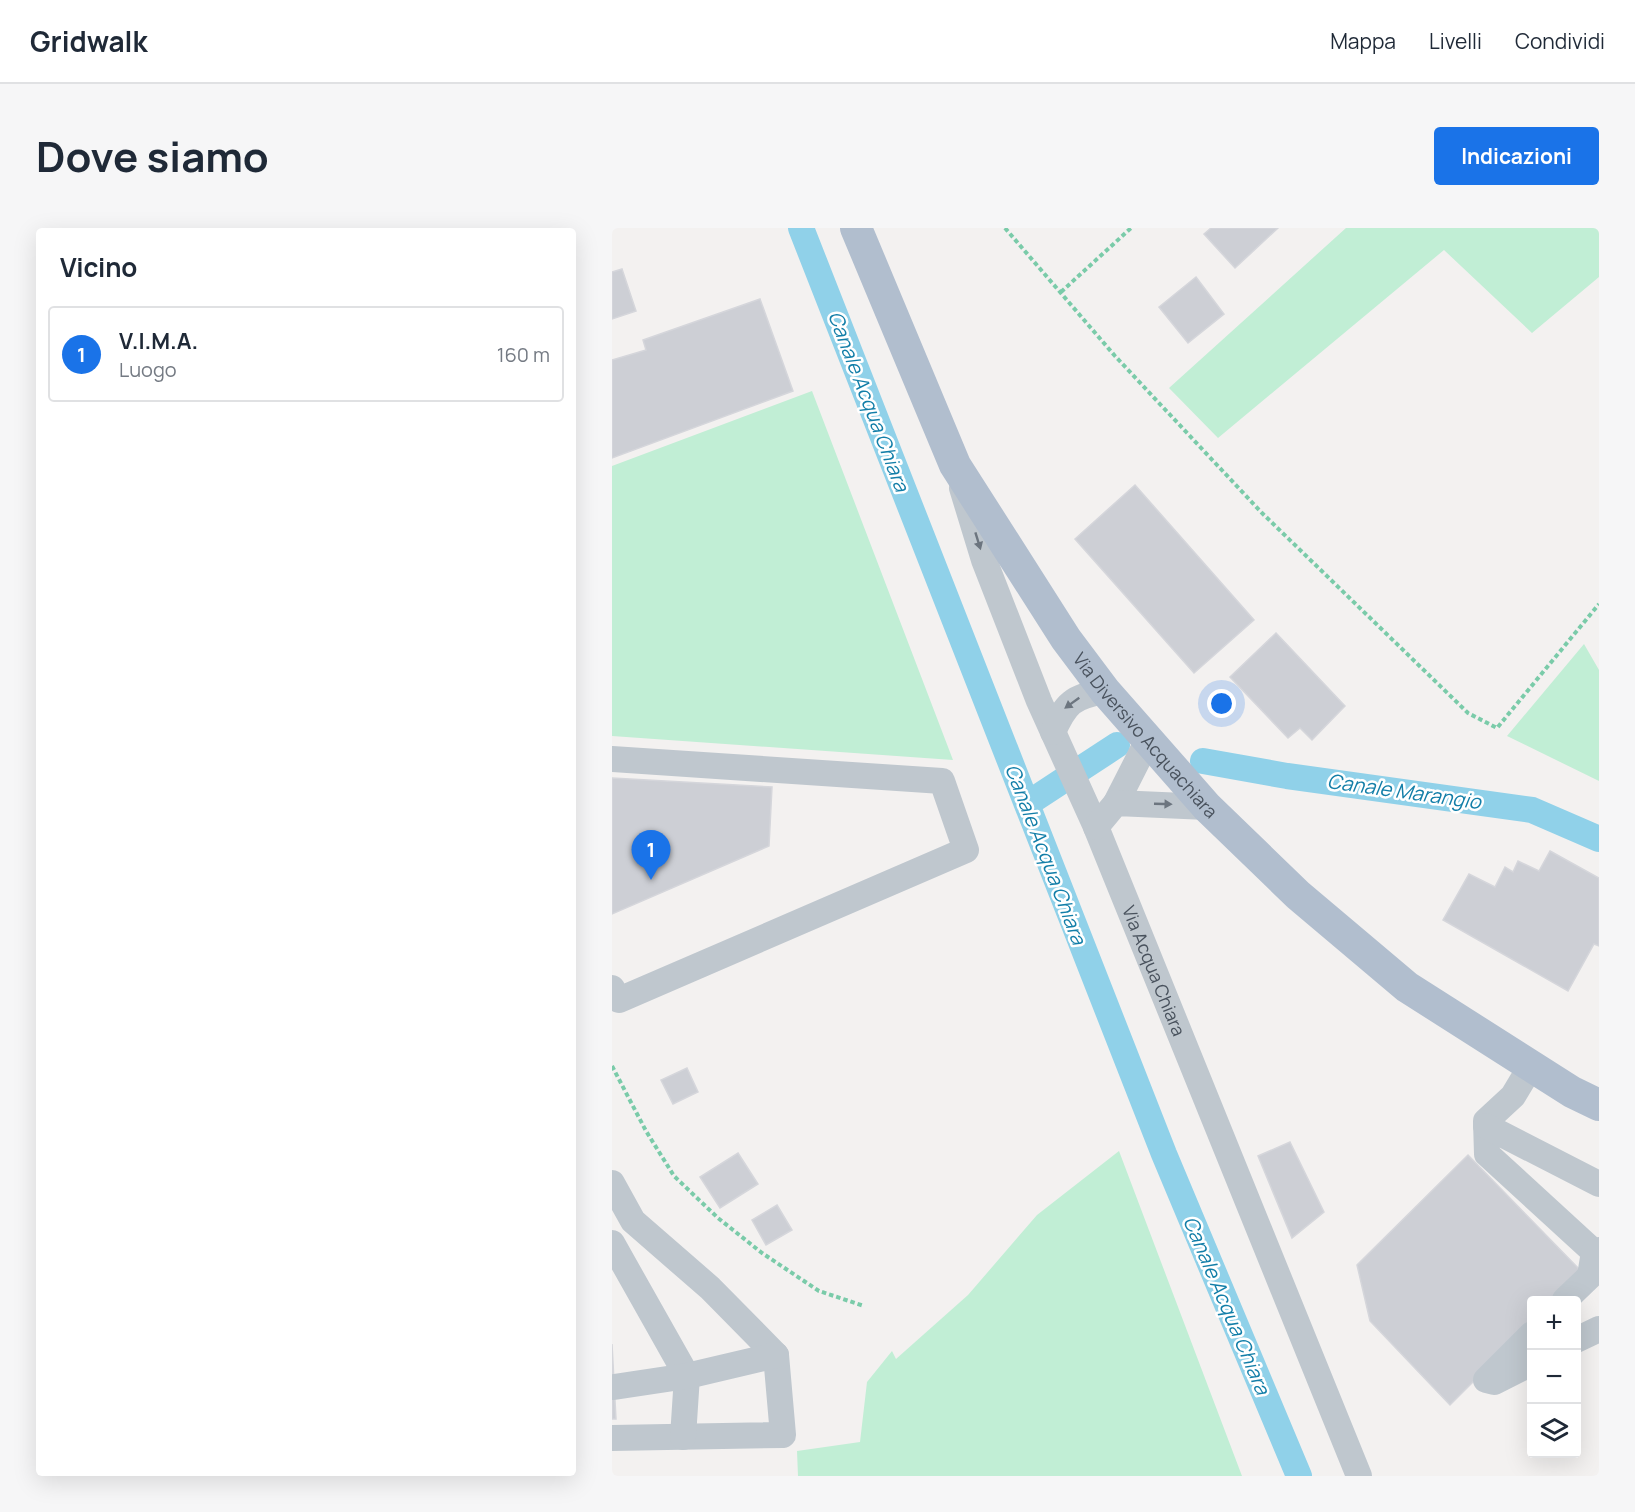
<!DOCTYPE html>
<html lang="it">
<head>
<meta charset="utf-8">
<style>
	:root { --surface:#fff; --page:#f6f6f7; --text:#1f2937; --muted:#747a83; --line:#e0e1e3; --accent:#1a73e8 }
	body { margin:0; font-family:Manrope,sans-serif; background:var(--page); color:var(--text) }
	.controls { position:absolute; right:18px; bottom:18px; display:grid; overflow:hidden; border-radius:6px; box-shadow:0 6px 24px #0002 }
	.controls button { width:54px; height:54px; display:grid; place-items:center; padding:0; border:0; border-bottom:2px solid var(--line); background:var(--surface); color:var(--text); font:30px sans-serif }
	.you { position:absolute; left:610px; top:476px; width:21px; height:21px; margin:-15px; border:4px solid #fff; border-radius:50%; background:#1a73e8; box-shadow:0 0 0 9px #1a73e833 }
	.badge { display:grid; place-items:center; width:39px; height:39px; border-radius:50%; background:var(--accent); color:#fff; font-size:20px; font-weight:700 }
	.pin { position:absolute; translate:-50% -50px; filter:drop-shadow(0 2px 3px #0008) }
	.pin::after { content:''; position:absolute; top:32px; width:21px; height:18px; background:inherit; clip-path:polygon(0 0,100% 0,50% 100%) }
	.list { margin:0; padding:0; list-style:none }
	h2 { display:flex; justify-content:space-between; align-items:center; height:78px; margin:0; padding:0 24px; font-size:26px }
	h2 small { font-size:20px; font-weight:400; color:var(--muted) }
	.list li { display:grid; grid-template-columns:39px 1fr auto; gap:18px; align-items:center; box-sizing:border-box; height:96px; margin:0 12px 12px; padding:0 12px; border:2px solid var(--line); border-radius:6px }
	.list b { display:block; font-size:22px; white-space:nowrap }
	.list p { margin:0; font-size:20px; white-space:nowrap; color:var(--muted) }
	.list em { font-size:20px; font-style:normal; color:var(--muted) }
	.icon { flex:none; width:33px; height:33px; fill:none; stroke:currentColor; stroke-width:2; stroke-linecap:round; stroke-linejoin:round }
	.map { position:relative; flex:none; width:987px; height:1248px; overflow:hidden; border-radius:6px }
	header { display:flex; align-items:center; gap:36px; box-sizing:border-box; height:84px; padding:0 30px; background:var(--surface); border-bottom:2px solid var(--line) }
	header strong { font-size:28px }
	nav { display:flex; gap:33px; margin-inline-start:auto; font-size:21px }
	.intro { display:flex; align-items:center; justify-content:space-between; box-sizing:border-box; height:144px; padding:0 36px }
	h1 { margin:0; font-size:42px }
	.button { padding:15px 27px; border-radius:6px; background:var(--accent); color:#fff; font-size:21px; font-weight:700 }
	main { display:flex; gap:36px; padding:0 36px }
	aside { flex:1; background:var(--surface); border-radius:6px; box-shadow:0 6px 24px #0002 }
	.map>svg:first-child { display:block }
	.green { fill:#c1eed5 }
	.lines { fill:none; stroke-linecap:round; stroke-linejoin:round }
	.canal { stroke:#90d1e9; stroke-width:26 }
	.building { fill:#cdcfd5; stroke:#d5d6db; stroke-width:1.5 }
	.path { stroke:#7acba9; stroke-width:4; stroke-dasharray:4.5 3; stroke-linecap:butt }
	.minor { stroke:#bfc7ce; stroke-width:26 }
	.major { stroke:#b1bece; stroke-width:32 }
	.oneway { fill:#6c757f }
	.labels { text-anchor:middle; dominant-baseline:central; stroke-width:5; stroke-linejoin:round; paint-order:stroke }
	.street-label { font-size:18px; fill:#49525d; stroke:#fff }
	.water-label { font-size:20px; font-style:italic; fill:#127ea8; stroke:#fff }
</style>
</head>
<body>
<header>
<strong>Gridwalk</strong>
<nav><a>Mappa</a><a>Livelli</a><a>Condividi</a></nav>
</header>
<div class="intro"><h1>Dove siamo</h1><a class="button">Indicazioni</a></div>
<main>
<aside>
<h2>Vicino<small></small></h2>
<ul class="list">
<li><span class="badge">1</span><div><b>V.I.M.A.</b><p>Luogo</p></div><em>160 m</em></li>
</ul>
</aside>
<div class="map">
<svg width="987" height="1248" viewBox="0 0 987 1248">
	<rect width="100%" height="100%" fill="#f3f1f0"/>
	<path class="green" d="M734 0H987V49L920 105 832 22 606 210 557 160Z
		M200 163 341 532 0 508V238Z
		M972 416 987 442V553L895 508Z
		M507 923 630 1248H186L185 1223 248 1214 255 1154 280 1123 284 1131 356 1067 425 987Z"/>
	<g class="lines">
		<path class="canal" d="M189 0 552 926 687 1248
			M591 533 675 548 920 582 987 611
			M415 576 505 517"/>
	</g>
	<path class="building" d="M599 0H666L623 40 592 6Z
		M10 41 24 83 0 91V44Z
		M584 49 612 86 576 115 547 79Z
		M148 71 181 163 0 230V132L34 122 31 112Z
		M523 257 642 392 582 445 463 311Z
		M664 405 733 478 700 512 688 500 676 510 618 449Z
		M0 550 160 559 157 618 0 686Z
		M938 623 987 650V718L982 716 956 763 831 692 857 646 883 659 893 639 901 644 906 633 927 643Z
		M75 840 86 864 61 876 49 852Z
		M678 914 712 984 680 1010 646 928Z
		M126 925 146 956 108 980 88 949Z
		M856 927 970 1044 942 1072H920V1095L838 1177 758 1093 745 1037Z
		M165 977 180 1002 154 1017 140 992Z
		M0 1116 4 1191H0Z"/>
	<g class="lines">
		<path class="path" d="M393 0 503 128 650 285 856 485 885 500 987 376
			M449 64 519 0
			M0 838 34 903 62 948 106 990 150 1025 207 1063 252 1078"/>
		<g class="minor">
			<path id="s1" d="M350 260 372 332 427 473 484 599 747 1248"/>
			<path d="M441 504C454 475 460 469 493 463"/>
			<path d="M0 531 330 553 354 622 7 772 0 760"/>
			<path d="M504 575 536 512"/>
			<path d="M484 599 504 575 595 579"/>
			<path d="M919 838 901 868 874 893 875 926 982 1024 987 1022"/>
			<path d="M874 898 987 956"/>
			<path d="M0 955 21 993 98 1060 164 1127 171 1207 0 1210"/>
			<path d="M0 1015 75 1148 71 1209"/>
			<path d="M953 1072 978 1048 982 1024"/>
			<path d="M920 1106 874 1152 882 1154 920 1135"/>
			<path d="M964 1112 987 1101"/>
			<path d="M2 1159 75 1148 164 1127"/>
		</g>
		<path class="major" id="s2" d="M244 0 343 237 454 411 493 463 595 579 686 667 795 759 960 864 987 877"/>
	</g>
	<defs><path id="oneway-solid" d="M-6-.8H1V-3.2L6.5 0L1 3.2V.8H-6Z" transform="scale(1.5)"/></defs>
	<g class="oneway">
		<use href="#oneway-solid" transform="translate(366 313) rotate(73)"/>
		<use href="#oneway-solid" transform="translate(460 475) rotate(144)"/>
		<use href="#oneway-solid" transform="translate(551 576) rotate(2)"/>
	</g>
	<g class="labels">
		<g class="street-label">
			<text stroke="none"><textPath href="#s2" startOffset="588">Via Diversivo Acquachiara</textPath></text>
			<text stroke="none"><textPath href="#s1" startOffset="520">Via Acqua Chiara</textPath></text>
		</g>
		<g class="water-label">
			<text transform="translate(257 173) rotate(69)">Canale Acqua Chiara</text>
			<text transform="translate(792 563) rotate(8)">Canale Marangio</text>
			<text transform="translate(434 626) rotate(69)">Canale Acqua Chiara</text>
			<text transform="translate(615 1077) rotate(67)">Canale Acqua Chiara</text>
		</g>
	</g>
</svg>
<div class="controls">
<button>+</button>
<button>−</button>
<button><svg class="icon" aria-label="layers" viewBox="0 0 24 24"><path d="M12 4l9 5-9 5-9-5zM3 14l9 5 9-5"/></svg></button>
</div>
<div class="you"></div>
<div class="pin badge" style="left:39px;top:652px">1</div>
</div>
</main>
</body>
</html>
